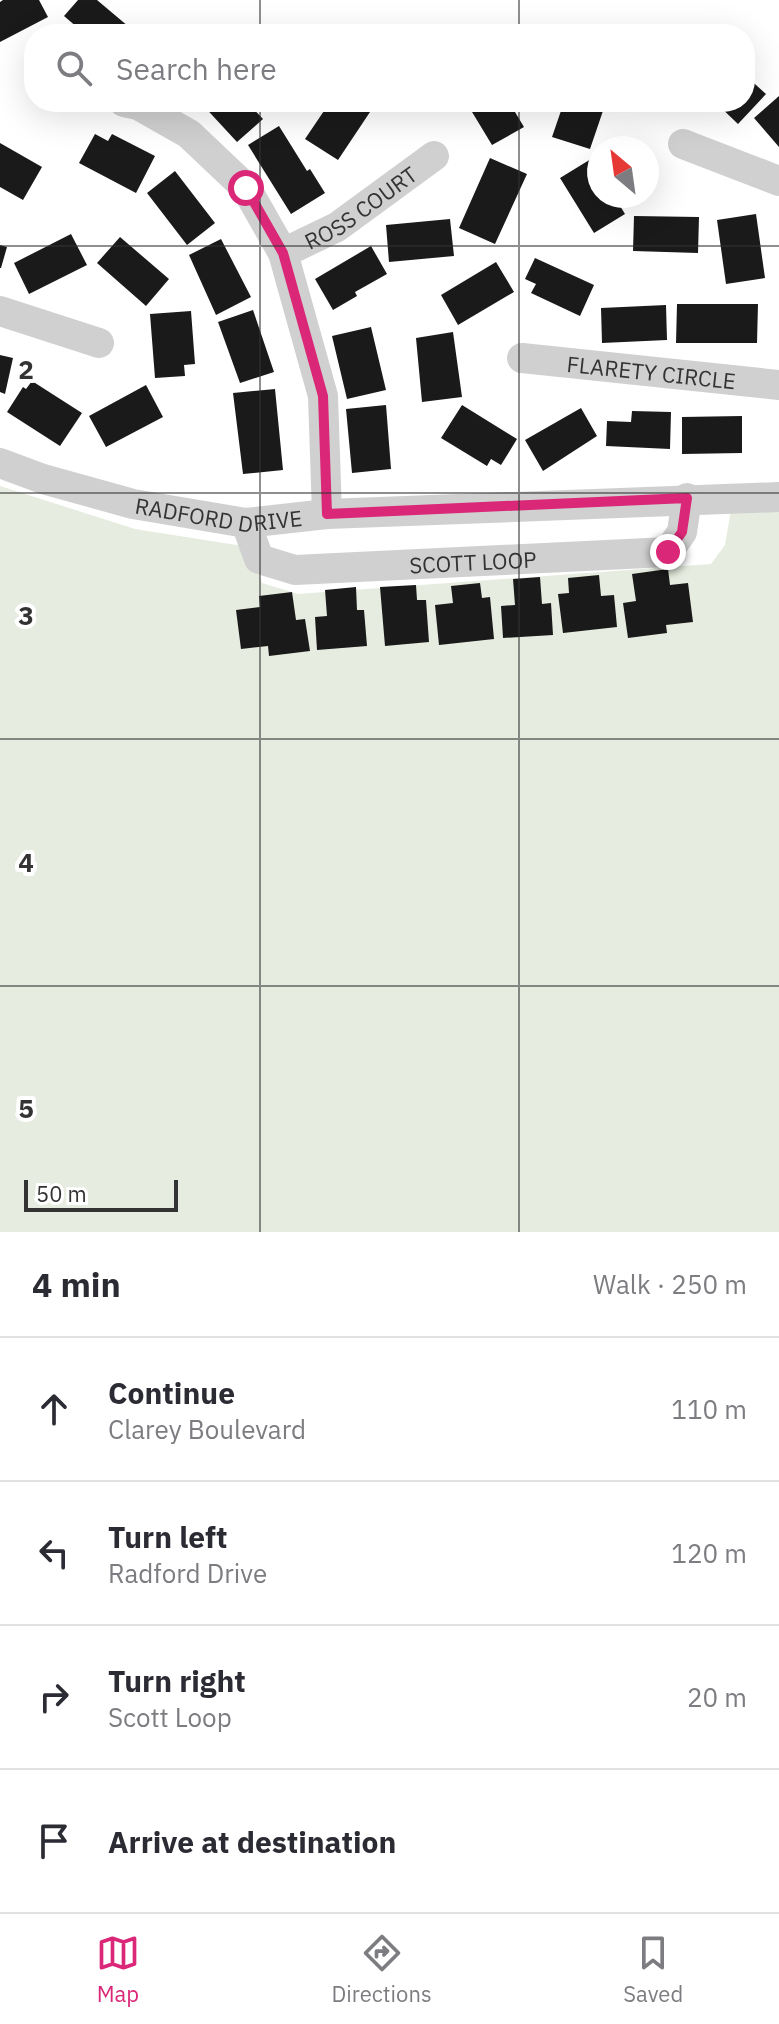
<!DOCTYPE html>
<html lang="en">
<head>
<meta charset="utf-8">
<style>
	:root { --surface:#fff; --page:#f2f2f3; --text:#2b2b33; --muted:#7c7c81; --line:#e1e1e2; --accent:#db2777 }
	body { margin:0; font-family:"IBM Plex Sans",sans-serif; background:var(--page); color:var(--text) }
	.compass { position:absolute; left:587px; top:136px; width:72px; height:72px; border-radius:50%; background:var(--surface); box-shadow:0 8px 32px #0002; rotate:331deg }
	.scale { position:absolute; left:24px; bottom:20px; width:154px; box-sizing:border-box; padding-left:8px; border:4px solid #333; border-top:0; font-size:22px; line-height:28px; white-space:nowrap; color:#333; -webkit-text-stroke:6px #fff; paint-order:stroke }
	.stop { position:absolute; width:24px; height:24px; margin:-18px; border:6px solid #db2777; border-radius:50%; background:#fff }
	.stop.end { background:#db2777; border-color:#fff; box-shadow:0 2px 8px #0008 }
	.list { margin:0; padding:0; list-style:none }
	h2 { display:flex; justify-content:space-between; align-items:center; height:104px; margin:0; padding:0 32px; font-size:34px }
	h2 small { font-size:26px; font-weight:400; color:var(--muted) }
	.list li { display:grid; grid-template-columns:52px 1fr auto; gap:24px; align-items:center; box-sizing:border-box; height:144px; padding:0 32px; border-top:2px solid var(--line) }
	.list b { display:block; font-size:30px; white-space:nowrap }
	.list p { margin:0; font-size:26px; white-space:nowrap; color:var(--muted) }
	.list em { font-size:26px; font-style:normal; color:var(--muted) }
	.icon { flex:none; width:44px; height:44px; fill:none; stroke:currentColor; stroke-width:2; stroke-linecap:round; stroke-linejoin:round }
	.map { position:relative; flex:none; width:779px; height:1232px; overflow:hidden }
	.search { position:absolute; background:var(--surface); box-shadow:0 8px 32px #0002; left:24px; right:24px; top:24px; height:88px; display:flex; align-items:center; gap:20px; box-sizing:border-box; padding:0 28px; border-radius:32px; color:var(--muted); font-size:30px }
	.sheet { height:680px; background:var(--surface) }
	nav { display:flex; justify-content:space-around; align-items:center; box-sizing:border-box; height:112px; border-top:2px solid var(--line); background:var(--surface); font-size:22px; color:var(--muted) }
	nav a { display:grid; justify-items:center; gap:4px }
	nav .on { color:var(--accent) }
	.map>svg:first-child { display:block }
	.green { fill:#e6ecdf }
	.building { fill:#1a1a1a }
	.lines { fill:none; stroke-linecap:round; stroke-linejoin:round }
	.minor { stroke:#d0d0d0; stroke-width:30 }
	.route { stroke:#db2777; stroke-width:10 }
	.grid { fill:none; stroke:#333; stroke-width:2; stroke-opacity:0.55 }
	.labels { text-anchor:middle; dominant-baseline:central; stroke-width:8; stroke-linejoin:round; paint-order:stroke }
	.street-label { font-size:22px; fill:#333; stroke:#fff }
	.grid-label { font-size:26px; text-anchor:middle; font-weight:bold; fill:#333; stroke:#fff; stroke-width:8; stroke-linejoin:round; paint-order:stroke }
</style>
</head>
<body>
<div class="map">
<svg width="779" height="1232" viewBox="0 0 779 1232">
	<rect width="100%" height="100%" fill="#fff"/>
	<path class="green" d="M0 486 135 529 249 547 262 583 298 594 711 564 725 545 731 510 779 512V1232H0Z"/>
	<path class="building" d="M3 0H39L48 17 0 42V2Z
		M78 0H97L135 32 132 34H85L64 16Z
		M745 75 766 94 738 124 715 102H745Z
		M779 96V147L754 118Z
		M200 102H247L263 119 237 142Z
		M330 102H369L374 106 338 160 305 139Z
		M466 102H509L524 127 492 145Z
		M564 102H606L590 149 552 137Z
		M279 126 307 171 310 169 325 193 291 214 248 145Z
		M95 134 108 141 112 134 155 156 136 193 79 163Z
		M0 143 42 167 23 200 0 187Z
		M490 158 527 174 495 244 459 228Z
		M591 159 599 172V196H614L625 214 594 233 560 178Z
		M175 171 215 223 187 245 147 193Z
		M756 214 765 278 726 284 717 220Z
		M634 216 699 217 698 253 633 251Z
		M450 219 454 256 389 262 386 225Z
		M71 234 87 265 29 294 14 263Z
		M120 237 169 279 146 306 97 263Z
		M221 239 251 297 216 315 189 255Z
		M0 245 7 247 1 268H0Z
		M371 246 387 274 355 292 357 296 333 310 315 279Z
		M535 258 594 285 580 316 531 293 536 284 525 279Z
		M496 262 514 292 458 325 441 295Z
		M677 304H758L757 343H676Z
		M666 305 667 340 602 343 601 308Z
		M253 310 274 372 240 383 218 322Z
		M191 311 195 364 184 365 185 376 155 378 150 314Z
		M371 327 386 390 347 399 332 336Z
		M453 332 462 397 422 402 416 338Z
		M0 355 13 358 5 394 0 392Z
		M32 381 82 413 60 446 7 412 23 387 26 389Z
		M146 385 163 417 106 447 89 416Z
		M275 389 283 470 243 474 233 393Z
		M386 405 391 469 352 473 346 409Z
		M462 405 517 439 501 465 491 459 487 466 441 438Z
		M581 408 597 436 543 471 525 440Z
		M632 411 671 412 670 449 606 446 607 421 631 422Z
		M742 416V453L682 454V417Z
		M668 569 670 585 688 583 693 622 666 625 667 633 628 638 623 603 636 601 632 574Z
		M599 575 601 596 614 595 617 627 563 633 558 594 569 593 568 578Z
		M540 577 542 604 551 603 553 635 503 638 501 606 515 605 513 579Z
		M480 583 482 598 490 597 494 639 439 645 435 605 453 603 451 586Z
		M416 585 417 600H426L429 642 385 646 380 587Z
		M356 587 357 610H364L367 646 317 650 315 617 327 616 325 590Z
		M292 592 296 620 305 619 310 651 269 656 268 646 241 649 236 610 260 607 259 596Z"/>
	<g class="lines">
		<g class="minor">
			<path d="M124 102 138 105 189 134 246 188 283 253 323 396 327 514"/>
			<path d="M683 144 779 181"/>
			<path id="s1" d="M283 253 337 227 434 156"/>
			<path d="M0 311 99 343"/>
			<path id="s2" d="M522 358 779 385"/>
			<path id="s3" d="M0 463 43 479 133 504 246 523 327 514 779 497"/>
			<path id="s4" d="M246 523 259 559 295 570 668 552 682 532 687 498"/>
		</g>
	</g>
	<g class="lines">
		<path class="route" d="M246 188 283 253 323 396 327 514 687 498 682 532 668 552"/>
	</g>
	<path class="grid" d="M260 0V34M519 0V34M260 102V1232M519 102V1232M0 246H779M0 493H779M0 739H779M0 986H779"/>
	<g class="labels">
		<g class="street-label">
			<text stroke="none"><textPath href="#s1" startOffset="90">ROSS COURT</textPath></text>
			<text stroke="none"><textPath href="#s2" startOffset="130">FLARETY CIRCLE</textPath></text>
			<text stroke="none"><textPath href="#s3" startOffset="226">RADFORD DRIVE</textPath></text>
			<text stroke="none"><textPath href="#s4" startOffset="254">SCOTT LOOP</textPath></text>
		</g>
	</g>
	<g class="grid-label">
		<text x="26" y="379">2</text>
		<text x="26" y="625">3</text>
		<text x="26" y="872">4</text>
		<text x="26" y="1118">5</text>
	</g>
</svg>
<svg class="compass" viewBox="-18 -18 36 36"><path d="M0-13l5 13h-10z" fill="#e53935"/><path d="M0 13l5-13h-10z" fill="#7c7c81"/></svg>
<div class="scale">50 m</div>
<div class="stop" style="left:246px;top:188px"></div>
<div class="stop end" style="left:668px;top:552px"></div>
<div class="search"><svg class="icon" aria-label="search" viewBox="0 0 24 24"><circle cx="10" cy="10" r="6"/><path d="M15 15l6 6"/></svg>Search here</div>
</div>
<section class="sheet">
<h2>4 min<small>Walk · 250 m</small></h2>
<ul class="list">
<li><svg class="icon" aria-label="ahead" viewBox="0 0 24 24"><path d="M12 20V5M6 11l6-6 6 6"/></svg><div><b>Continue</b><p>Clarey Boulevard</p></div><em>110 m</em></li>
<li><svg class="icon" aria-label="left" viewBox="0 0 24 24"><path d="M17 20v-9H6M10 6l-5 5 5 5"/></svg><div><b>Turn left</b><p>Radford Drive</p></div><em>120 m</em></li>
<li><svg class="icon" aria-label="right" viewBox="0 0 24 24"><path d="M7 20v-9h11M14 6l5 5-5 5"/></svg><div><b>Turn right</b><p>Scott Loop</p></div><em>20 m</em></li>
<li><svg class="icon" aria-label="arrive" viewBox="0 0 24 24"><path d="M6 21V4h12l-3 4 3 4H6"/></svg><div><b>Arrive at destination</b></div></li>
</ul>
</section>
<nav>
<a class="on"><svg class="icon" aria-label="map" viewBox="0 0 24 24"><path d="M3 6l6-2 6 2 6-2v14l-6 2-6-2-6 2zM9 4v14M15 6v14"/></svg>Map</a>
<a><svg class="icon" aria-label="directions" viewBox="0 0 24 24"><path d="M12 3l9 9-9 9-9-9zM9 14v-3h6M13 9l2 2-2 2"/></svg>Directions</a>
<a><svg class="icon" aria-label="saved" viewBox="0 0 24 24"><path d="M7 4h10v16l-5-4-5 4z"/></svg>Saved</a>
</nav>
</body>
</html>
